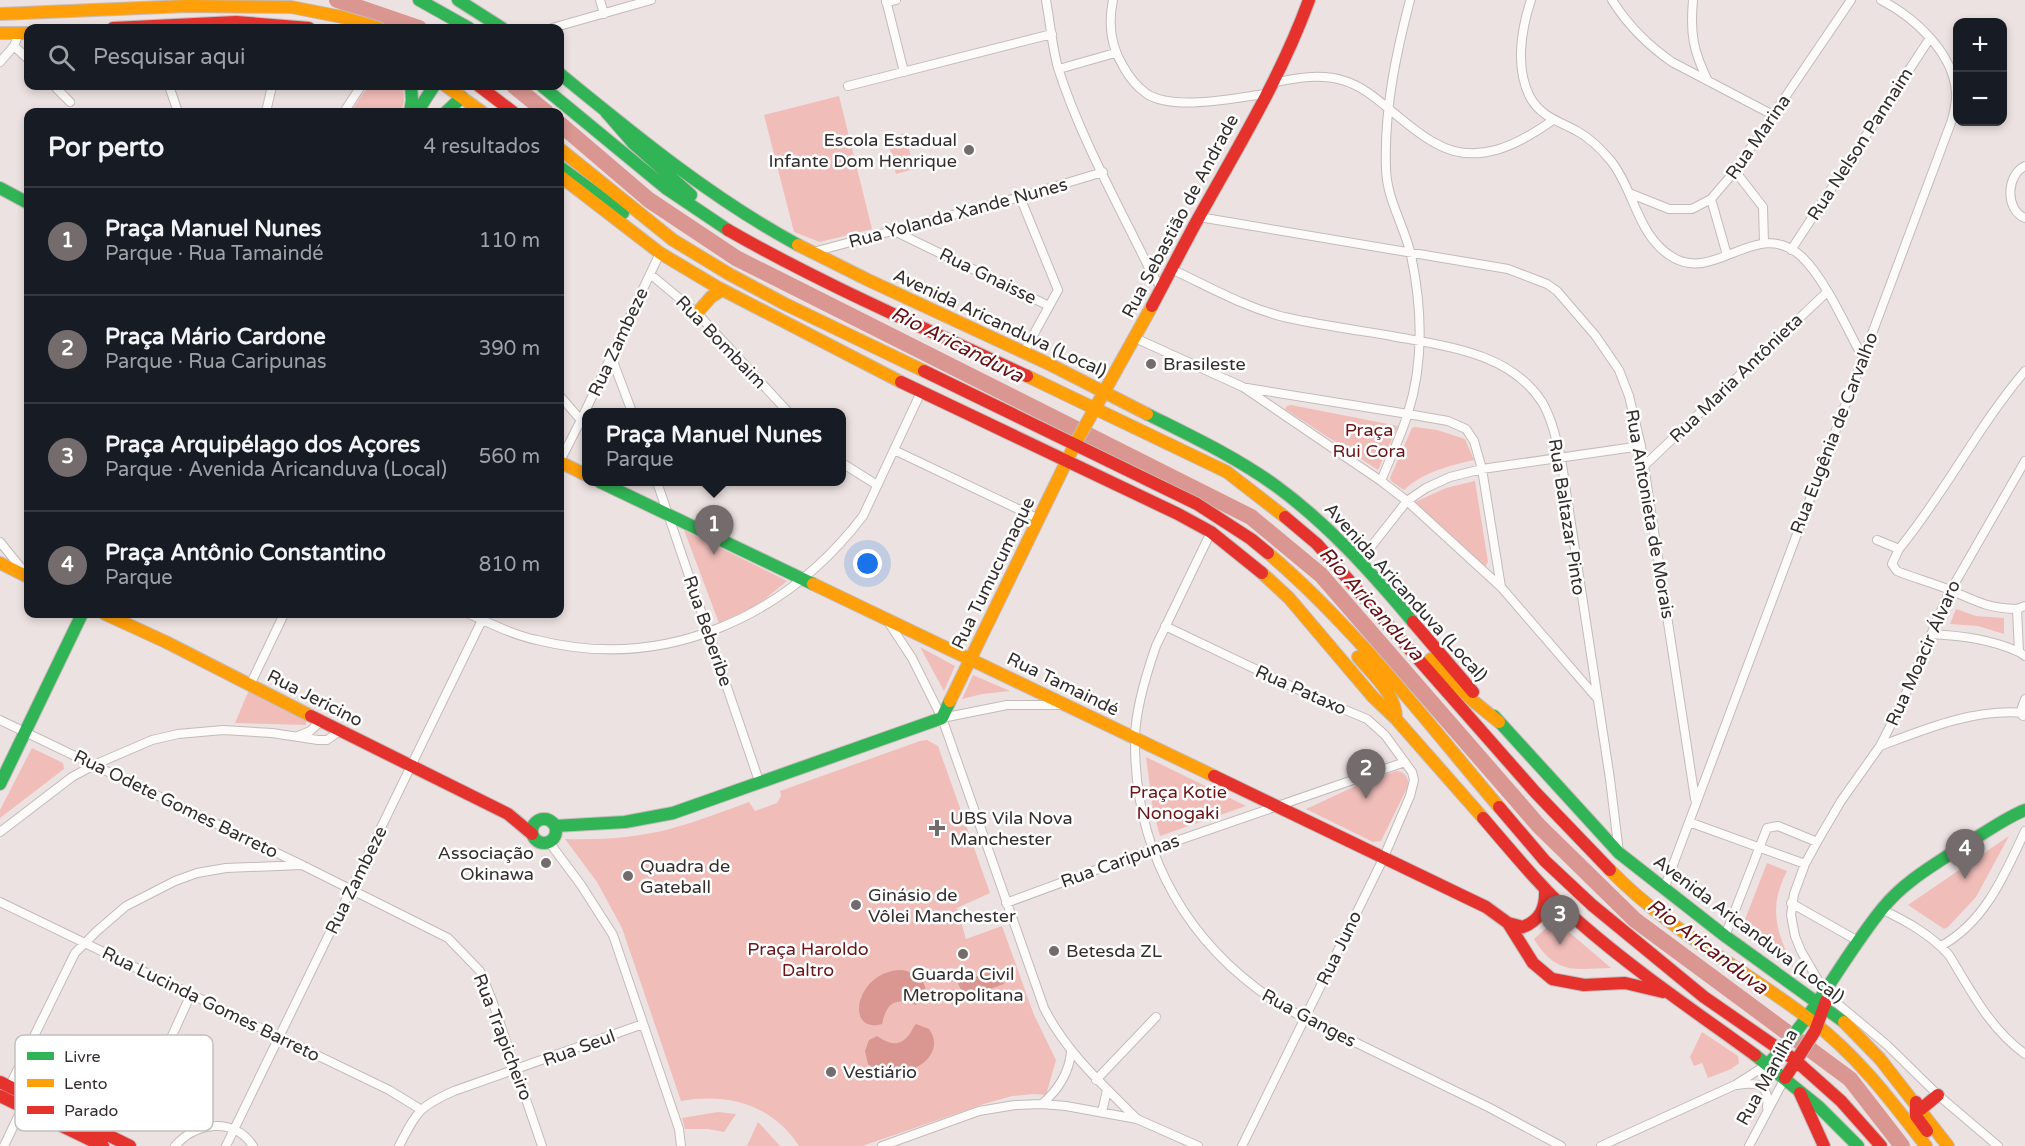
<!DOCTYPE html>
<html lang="pt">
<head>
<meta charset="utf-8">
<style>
	:root { --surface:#171b24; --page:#242831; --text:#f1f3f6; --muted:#9ea1a6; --line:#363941; --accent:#746c6c }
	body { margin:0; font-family:"Varela Round",sans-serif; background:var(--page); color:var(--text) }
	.controls { position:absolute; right:18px; top:18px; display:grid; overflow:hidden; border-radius:12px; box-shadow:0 3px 9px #0003 }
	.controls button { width:54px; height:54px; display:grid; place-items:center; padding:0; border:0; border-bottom:2px solid var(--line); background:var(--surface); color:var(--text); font:30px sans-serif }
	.you { position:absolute; left:868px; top:564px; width:21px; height:21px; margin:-15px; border:4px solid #fff; border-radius:50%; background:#1a73e8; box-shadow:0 0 0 9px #1a73e833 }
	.badge { display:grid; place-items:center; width:39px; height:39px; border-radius:50%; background:var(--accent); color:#fff; font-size:20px; font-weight:700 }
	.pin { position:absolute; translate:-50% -50px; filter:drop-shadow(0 2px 3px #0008) }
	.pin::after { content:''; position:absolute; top:32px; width:21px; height:18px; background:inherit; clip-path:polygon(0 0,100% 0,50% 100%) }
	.popup { position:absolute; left:582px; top:408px; width:264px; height:78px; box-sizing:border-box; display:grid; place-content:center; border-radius:12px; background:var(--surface); filter:drop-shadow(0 2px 4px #0005); font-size:20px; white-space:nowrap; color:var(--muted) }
	.popup b { font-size:22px; color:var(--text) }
	.popup::after { content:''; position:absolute; left:50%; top:100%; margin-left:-12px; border:12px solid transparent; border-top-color:var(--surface) }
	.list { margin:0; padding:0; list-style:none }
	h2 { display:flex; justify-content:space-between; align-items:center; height:78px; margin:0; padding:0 24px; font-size:26px }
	h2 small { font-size:20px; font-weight:400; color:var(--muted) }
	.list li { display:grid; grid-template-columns:39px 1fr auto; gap:18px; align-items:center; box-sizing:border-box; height:108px; padding:0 24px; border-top:2px solid var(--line) }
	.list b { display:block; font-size:22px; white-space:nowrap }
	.list p { margin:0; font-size:20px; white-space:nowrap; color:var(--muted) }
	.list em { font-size:20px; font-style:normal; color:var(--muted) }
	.icon { flex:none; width:33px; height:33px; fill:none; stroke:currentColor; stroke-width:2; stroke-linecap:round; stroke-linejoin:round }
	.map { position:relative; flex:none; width:2025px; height:1146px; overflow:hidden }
	.search { position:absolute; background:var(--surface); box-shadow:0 3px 9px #0003; left:24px; top:24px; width:540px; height:66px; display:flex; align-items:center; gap:15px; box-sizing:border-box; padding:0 21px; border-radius:12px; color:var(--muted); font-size:22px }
	.panel { position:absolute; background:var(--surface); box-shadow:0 3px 9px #0003; left:24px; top:108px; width:540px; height:510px; border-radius:12px }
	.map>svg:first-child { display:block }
	.green { fill:#f0bdb9 }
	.water { fill:#da9691 }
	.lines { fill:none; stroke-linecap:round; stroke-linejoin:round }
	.river { stroke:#da9691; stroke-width:16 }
	.street-casing { stroke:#c3bbba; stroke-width:10 }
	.fast-casing { stroke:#c3bbba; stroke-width:14 }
	.slow-casing { stroke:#c3bbba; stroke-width:14 }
	.jam-casing { stroke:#c3bbba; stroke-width:14 }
	.street { stroke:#fcfbfa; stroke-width:8 }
	.fast { stroke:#30b455; stroke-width:12 }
	.slow { stroke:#ff9f0a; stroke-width:12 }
	.jam { stroke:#e5322d; stroke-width:12 }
	.poi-dot { fill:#746c6c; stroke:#fff; stroke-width:2 }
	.labels { text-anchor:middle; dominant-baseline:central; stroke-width:5; stroke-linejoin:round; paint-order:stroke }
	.street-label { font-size:18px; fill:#342d2d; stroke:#fff }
	.poi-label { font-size:18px; fill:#342d2d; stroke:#fff; text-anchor:start }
	.park-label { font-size:18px; fill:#6a1518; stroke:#fff }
	.water-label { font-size:20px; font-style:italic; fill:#650f14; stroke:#fff }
	.key { fill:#fff; stroke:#c2c0c0; stroke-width:1.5 }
	.key-label { font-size:16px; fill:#342d2d }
</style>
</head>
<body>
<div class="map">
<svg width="2025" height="1146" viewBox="0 0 2025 1146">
	<rect width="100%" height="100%" fill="#ece2e1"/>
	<path class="green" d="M370 86H403L404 101 401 112H351L361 96Z
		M839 96 872 229 820 242 794 232 764 115Z
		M905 133 914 169 896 174 887 138Z
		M1291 405 1398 426 1378 470 1285 409 1287 406Z
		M1415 427 1437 430 1465 439 1474 460C1450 465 1422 473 1404 490L1391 481 1390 478 1412 428Z
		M1475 481 1488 562 1485 567 1413 503 1446 488Z
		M684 530 787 581 756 606 719 623Z
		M1956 609 1976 616 2004 618V634L1978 626 1950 624Z
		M920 647 955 666 944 691Z
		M973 675 1010 691 982 694 962 699Z
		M249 690 306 719V725L235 723Z
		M927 740 938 746 990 893 957 908 966 939 1002 926 1034 1015 1056 1060 1046 1095 1034 1094 1012 1096 984 1104 862 1146H799C772 1104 727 1093 681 1101L622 928 597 882 565 839C601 840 638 838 673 828 699 821 724 811 749 802L755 811 777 803 781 796 780 791 920 741Z
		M32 748 63 763 64 769 0 818V810Z
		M1146 757 1246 806 1160 836 1153 810Z
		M1396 771C1405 772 1407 776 1409 784L1381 841 1373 842 1306 809 1360 784Z
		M2009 836 1976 897 1948 927 1944 929 1908 905Z
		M1767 863 1787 871C1768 908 1776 932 1794 968L1741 930Z
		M1555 920 1611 968C1574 969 1556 975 1534 939Z
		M1702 1032 1738 1056 1739 1063 1731 1069 1708 1078 1702 1063 1694 1066 1690 1057Z
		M718 1112 736 1114 724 1132 708 1129H685L682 1118Z
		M758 1122 780 1146H747Z"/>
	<path class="water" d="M999 969 1004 984 964 998 958 983Z
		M902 970C920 973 937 991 916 1005 895 997 887 1002 882 1024 844 1035 855 970 902 970Z
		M916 1024 929 1029C951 1059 896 1088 868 1064L865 1051 869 1040 877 1036C887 1043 899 1048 908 1036 912 1032 912 1028 916 1024Z"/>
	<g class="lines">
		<path class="river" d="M337 0 419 28
			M514 86 546 112
			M560 124 649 200 736 258 1251 517 1321 575 1539 826 1635 920 1850 1079 1902 1146"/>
		<defs>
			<path id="street" d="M600 0 604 14
				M886 0 904 72
				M1046 0C1050 22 1052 46 1058 68 1080 137 1119 206 1151 272L1161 288
				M1113 0C1108 24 1110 45 1123 66 1129 77 1137 87 1147 94 1174 111 1234 98 1265 94
				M1531 0C1521 30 1515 68 1530 97 1541 117 1559 121 1577 131 1590 138 1601 149 1611 161 1635 191 1637 237 1674 258 1717 282 1758 216 1802 257 1826 280 1847 329 1863 358
				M1612 0C1627 24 1649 46 1672 62L1773 115
				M1693 0C1690 33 1693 51 1708 81
				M886 2 896 0
				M552 28 651 0
				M14 46 28 59
				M0 62 14 46 19 33
				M1059 69 1115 53
				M1272 83C1295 78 1321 73 1345 81 1364 87 1379 101 1394 113 1407 124 1420 135 1435 143 1476 167 1518 145 1553 120
				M54 86 70 102
				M169 86 178 112
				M848 86 1052 34
				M266 112 272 86
				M344 112 361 86
				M2025 166C2006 175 2005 210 2025 218
				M1735 171 1763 207 1764 243
				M1629 193 1669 209H1692L1711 199 1735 171 1851 0
				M1020 197 1058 290 1024 352
				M1711 199 1727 255
				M1199 217 1508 269 1547 284 1557 291 1595 335 1619 370 1629 396 1641 446 1695 799
				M894 231 1049 306
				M1791 250 1930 38
				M813 252 1020 197 1103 172
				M1171 269C1208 286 1244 307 1284 317 1320 325 1356 330 1392 336 1444 346 1510 352 1542 402 1552 419 1556 439 1561 458L1610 779 1619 853
				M650 274 697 313 788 412
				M1135 338 1243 387 1381 481 1407 501 1501 587 1596 697
				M611 356 632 412
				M1247 388 1408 414 1448 421 1466 429 1474 441 1482 469 1501 587
				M560 396 586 426
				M894 450 1039 519
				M560 461 581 420 660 253
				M842 463 877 485
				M1645 465 1827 292
				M1381 481C1390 458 1401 436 1408 413 1424 362 1422 307 1411 255 1404 225 1386 198 1386 167 1384 110 1396 54 1410 0
				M657 482 759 781
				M1211 532 1156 646C1147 672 1135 712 1135 739 1134 855 1189 949 1287 1009L1490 1108 1561 1146
				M1877 540 1899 549C1945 493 1978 426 2025 371
				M0 542 26 574
				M1899 549 1892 564 1897 571C1914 578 1933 583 1950 590 1976 601 1986 608 2017 609
				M1359 562 1407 501 1426 488 1450 477 1482 469 1641 446
				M2025 606 2017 609 2019 652 2025 656
				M469 614C492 624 513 635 537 640 664 672 785 618 863 516L921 392
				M887 620 912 658 942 718 1044 1008C1066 1052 1102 1084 1137 1119
				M1165 626 1314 697 1367 719 1385 735 1412 772 1414 780 1410 796 1383 859 1242 1146
				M1932 634C1963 636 1990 639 2019 652
				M250 685 284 614
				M2023 716 2020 713 2025 699
				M942 718 1007 705H1061
				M0 720 302 865 448 938 480 971 492 1000 542 1146
				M298 736 310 731 321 721
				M1880 746C1925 729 1975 708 2025 713
				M1689 822 1805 864
				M0 832 72 777 94 765 152 740 178 734 223 730 272 733 318 740H327L340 731
				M549 842 581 885 613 935 679 1129 681 1146
				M1664 889 1952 120C1954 111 1957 102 1956 92 1953 52 1914 17 1881 0
				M0 902 389 1090 420 1109
				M1006 903 1153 849 1405 762
				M1791 903 1858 941
				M1881 909C1906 921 1930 934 1949 955 1971 991 1990 1029 2025 1054
				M1725 936 1767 828 1778 826 1817 842
				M1941 946C1985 922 2005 874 2025 831
				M1096 1080 1156 1017
				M1737 1085C1756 1082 1770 1083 1767 1107
				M9 1087 75 953 97 931 126 906 175 881 197 873 226 868 302 865
				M1042 1104C1058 1090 1069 1074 1071 1052
				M1102 1112 1107 1090
				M108 1135 147 1056 171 1038 191 994
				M4 1146 25 1102
				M175 1146C196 1122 234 1117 253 1146
				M226 1146 485 614
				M399 1146C417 1112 418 1107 454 1091L643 1024
				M882 1146 979 1111 1015 1105 1042 1104 1066 1106 1137 1119 1198 1146
				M1601 1146 1735 1085 1768 1064
				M1749 1146 1785 1078
				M1998 1146 1938 1095 1887 1045 1826 994 1801 951 1795 936 1791 915 1794 894 1805 864 1817 842 1841 801 1880 746 1900 707 1948 595 2025 461"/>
			<path id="fast" d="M419 0 469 28
				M458 0 502 28
				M560 74C636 136 711 198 798 245
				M542 86 667 189 728 230
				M410 112 412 100 411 86
				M417 112 434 86
				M446 112 462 97
				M606 112 633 143 691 195
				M560 167 623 213
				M0 188 28 203
				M1147 414C1191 436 1236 457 1276 486 1328 524 1372 573 1413 622
				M600 482 813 584
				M1494 716 1619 853 1725 936 1844 1022
				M0 784 82 614
				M532 831a12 12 0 1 1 24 0a12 12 0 1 1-24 0Z
				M555 826 625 822 673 813 942 718 950 701
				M1755 1055 1819 1107 1858 1146
				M1768 1064C1815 1016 1841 960 1882 909 1905 880 1939 862 1969 842 1988 831 2005 818 2025 810"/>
			<path id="slow" d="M0 14 187 6 291 7 342 17 379 28
				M0 33H28
				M446 86 482 112
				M560 149 673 240 729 274 785 304 924 371
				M560 176 660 253 717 287 901 382
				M798 245 868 280 1049 364 1147 414
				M697 313 711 297 722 290
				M1027 376 1227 472 1285 517
				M560 462 586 475
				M1268 553C1355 627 1425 720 1499 807
				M0 563 28 577
				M1262 573 1289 598 1373 697 1396 719 1483 818
				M813 584 1214 776
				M105 614 166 642 311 716
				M1358 657C1372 674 1397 695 1396 719
				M1431 659 1472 700 1499 722
				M950 701 1075 444 1152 306
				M1610 870C1667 929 1743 969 1808 1018 1856 1054 1890 1099 1926 1146
				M1844 1022 1880 1059 1948 1146"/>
			<path id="jam" d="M113 28 236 22 309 28
				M479 86 513 112
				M728 230C824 285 927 329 1027 376
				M1152 306C1168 276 1183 246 1199 217 1239 145 1281 77 1309 0
				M924 371 1197 504 1251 539 1268 553
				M901 382 1178 514 1211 532 1262 573
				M1285 517 1317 544 1536 793 1610 870
				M1413 622 1473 692
				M311 716 508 814 532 834
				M1214 776 1486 907 1508 923 1533 963 1552 979 1584 985 1625 983 1663 992
				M1499 807 1545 861 1592 905 1704 997 1795 1060 1841 1101 1881 1146
				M1483 818C1514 854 1544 891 1579 922 1635 971 1696 1012 1755 1055
				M1508 923 1523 927C1540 920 1546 908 1545 890
				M1785 1078 1815 1031 1826 1001
				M0 1082 130 1146
				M1800 1093 1824 1146
				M0 1096 103 1146
				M1916 1102V1116L1927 1131
				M1921 1109 1938 1095"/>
		</defs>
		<use href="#street" class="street-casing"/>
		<use href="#fast" class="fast-casing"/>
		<use href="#slow" class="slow-casing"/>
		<use href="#jam" class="jam-casing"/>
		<use href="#street" class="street"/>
		<use href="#fast" class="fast"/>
		<use href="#slow" class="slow"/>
		<use href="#jam" class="jam"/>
	</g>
	<g class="poi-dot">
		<circle cx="969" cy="150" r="6"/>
		<circle cx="1151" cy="364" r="6"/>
		<path d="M934 819h6v6h6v6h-6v6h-6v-6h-6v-6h6z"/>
		<circle cx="546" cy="863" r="6"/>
		<circle cx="628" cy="876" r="6"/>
		<circle cx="856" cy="905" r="6"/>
		<circle cx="1054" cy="951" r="6"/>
		<circle cx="963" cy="954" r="6"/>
		<circle cx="831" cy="1072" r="6"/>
	</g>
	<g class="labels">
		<g class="street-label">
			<text transform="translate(1758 137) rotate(-55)">Rua Marina</text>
			<text transform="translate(1860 144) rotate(-57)">Rua Nelson Pannaim</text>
			<text transform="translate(958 213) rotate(-15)">Rua Yolanda Xande Nunes</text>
			<text transform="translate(1180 216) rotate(-62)">Rua Sebastião de Andrade</text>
			<text transform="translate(988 276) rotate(26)">Rua Gnaisse</text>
			<text transform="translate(1000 323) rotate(25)">Avenida Aricanduva (Local)</text>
			<text transform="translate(618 342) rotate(-65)">Rua Zambeze</text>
			<text transform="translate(721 342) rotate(46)">Rua Bombaim</text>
			<text transform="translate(1736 378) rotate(-44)">Rua Maria Antônieta</text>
			<text transform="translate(1834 433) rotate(-69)">Rua Eugênia de Carvalho</text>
			<text transform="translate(1650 514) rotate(80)">Rua Antonieta de Morais</text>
			<text transform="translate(1567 517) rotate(81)">Rua Baltazar Pinto</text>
			<text transform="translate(993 573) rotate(-64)">Rua Tumucumaque</text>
			<text transform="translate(1406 592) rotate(48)">Avenida Aricanduva (Local)</text>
			<text transform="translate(708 631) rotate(71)">Rua Beberibe</text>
			<text transform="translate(1923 653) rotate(-66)">Rua Moacir Álvaro</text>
			<text transform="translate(1063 684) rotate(26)">Rua Tamaindé</text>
			<text transform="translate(1301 690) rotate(24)">Rua Pataxo</text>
			<text transform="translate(315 698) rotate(27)">Rua Jericino</text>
			<text transform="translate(176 804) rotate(26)">Rua Odete Gomes Barreto</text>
			<text transform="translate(1120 861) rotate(-20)">Rua Caripunas</text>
			<text transform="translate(356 880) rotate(-64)">Rua Zambeze</text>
			<text transform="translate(1749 929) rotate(37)">Avenida Aricanduva (Local)</text>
			<text transform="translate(1339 948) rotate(-64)">Rua Juno</text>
			<text transform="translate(211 1004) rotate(26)">Rua Lucinda Gomes Barreto</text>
			<text transform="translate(1309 1018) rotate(28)">Rua Ganges</text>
			<text transform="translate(503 1037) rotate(69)">Rua Trapicheiro</text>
			<text transform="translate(579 1048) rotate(-20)">Rua Seul</text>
			<text transform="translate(1767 1077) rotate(-61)">Rua Manilha</text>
		</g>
		<g class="poi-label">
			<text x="957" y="140" text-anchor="end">Escola Estadual<tspan x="957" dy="21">Infante Dom Henrique</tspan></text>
			<text x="1163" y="364">Brasileste</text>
			<text x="950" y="818">UBS Vila Nova<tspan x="950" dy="21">Manchester</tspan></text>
			<text x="534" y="853" text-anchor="end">Associação<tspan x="534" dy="21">Okinawa</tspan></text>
			<text x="640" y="866">Quadra de<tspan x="640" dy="21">Gateball</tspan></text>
			<text x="868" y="895">Ginásio de<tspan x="868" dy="21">Vôlei Manchester</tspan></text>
			<text x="1066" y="951">Betesda ZL</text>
			<text x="963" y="974" text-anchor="middle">Guarda Civil<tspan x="963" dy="21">Metropolitana</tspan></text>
			<text x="843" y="1072">Vestiário</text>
		</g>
		<g class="park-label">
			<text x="1369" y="430">Praça<tspan x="1369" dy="21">Rui Cora</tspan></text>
			<text x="1178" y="792">Praça Kotie<tspan x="1178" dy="21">Nonogaki</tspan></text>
			<text x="808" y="949">Praça Haroldo<tspan x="808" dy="21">Daltro</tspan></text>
		</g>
		<g class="water-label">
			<text transform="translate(957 345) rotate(27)">Rio Aricanduva</text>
			<text transform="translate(1371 604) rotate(48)">Rio Aricanduva</text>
			<text transform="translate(1707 947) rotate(37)">Rio Aricanduva</text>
		</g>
	</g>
	<rect x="15" y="1035" width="198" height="96" rx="9" class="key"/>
	<rect x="27" y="1052" width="27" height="8" fill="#30b455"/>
	<rect x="27" y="1079" width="27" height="8" fill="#ff9f0a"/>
	<rect x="27" y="1106" width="27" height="8" fill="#e5322d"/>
	<g class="key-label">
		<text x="64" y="1062">Livre</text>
		<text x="64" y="1089">Lento</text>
		<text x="64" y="1116">Parado</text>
	</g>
</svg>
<div class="controls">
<button>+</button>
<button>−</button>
</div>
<div class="you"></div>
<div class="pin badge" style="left:714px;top:555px">1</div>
<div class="popup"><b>Praça Manuel Nunes</b>Parque</div>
<div class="pin badge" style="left:1366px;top:799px">2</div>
<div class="pin badge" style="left:1560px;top:945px">3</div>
<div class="pin badge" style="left:1965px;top:879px">4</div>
<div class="search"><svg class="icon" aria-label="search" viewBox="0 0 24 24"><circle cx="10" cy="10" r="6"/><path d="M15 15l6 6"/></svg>Pesquisar aqui</div>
<section class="panel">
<h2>Por perto<small>4 resultados</small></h2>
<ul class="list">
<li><span class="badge">1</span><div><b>Praça Manuel Nunes</b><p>Parque · Rua Tamaindé</p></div><em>110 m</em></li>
<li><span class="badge">2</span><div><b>Praça Mário Cardone</b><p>Parque · Rua Caripunas</p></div><em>390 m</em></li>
<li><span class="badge">3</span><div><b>Praça Arquipélago dos Açores</b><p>Parque · Avenida Aricanduva (Local)</p></div><em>560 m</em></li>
<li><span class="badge">4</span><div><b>Praça Antônio Constantino</b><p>Parque</p></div><em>810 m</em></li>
</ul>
</section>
</div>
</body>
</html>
